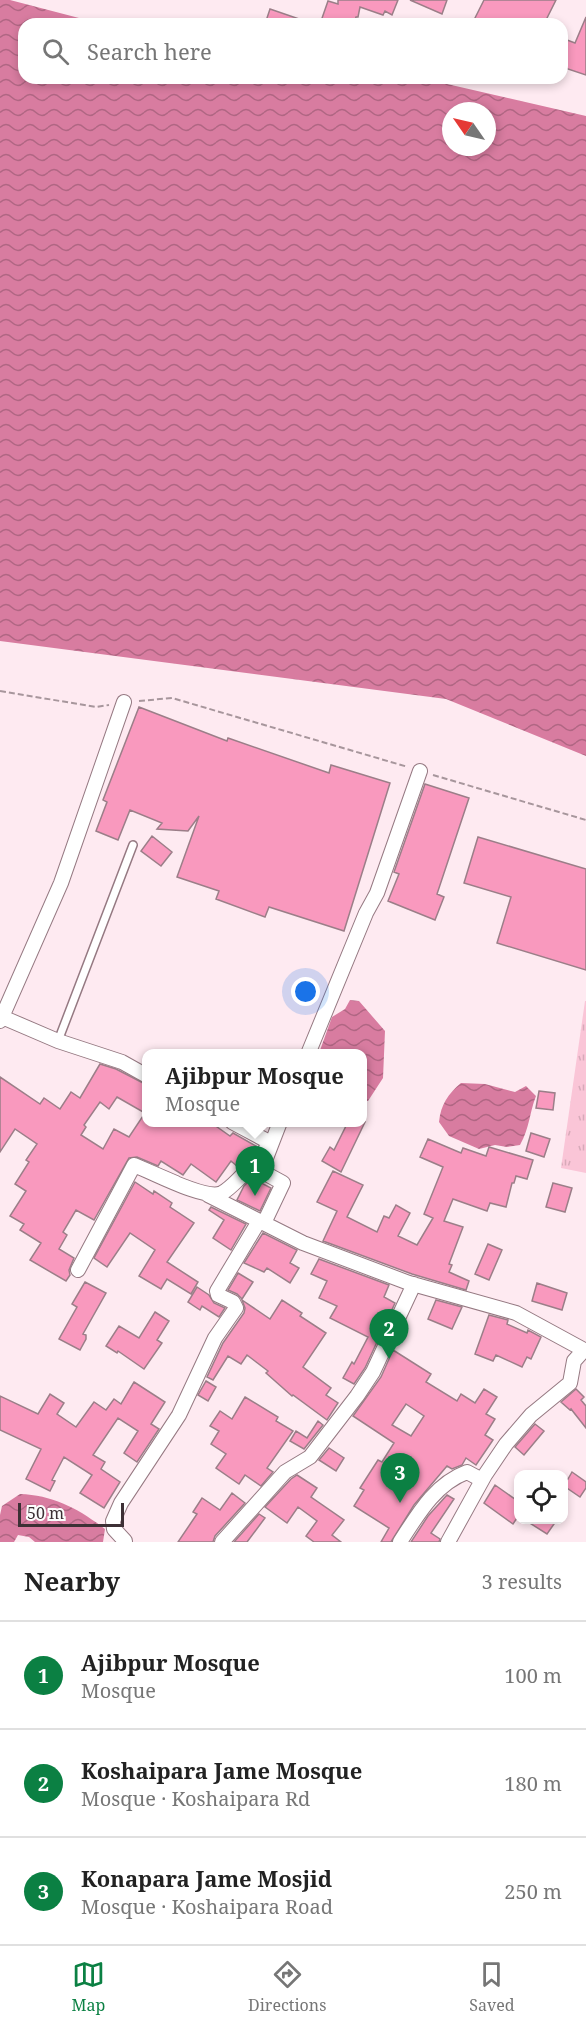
<!DOCTYPE html>
<html lang="en">
<head>
<meta charset="utf-8">
<style>
	:root { --surface:#fff; --page:#f6f6f6; --text:#222; --muted:#767676; --line:#e0e0e0; --accent:#0b8043 }
	body { margin:0; font-family:"Noto Serif",serif; background:var(--page); color:var(--text) }
	.controls { position:absolute; right:18px; bottom:18px; display:grid; overflow:hidden; border-radius:12px; box-shadow:0 3px 9px #0003 }
	.controls button { width:54px; height:54px; display:grid; place-items:center; padding:0; border:0; border-bottom:2px solid var(--line); background:var(--surface); color:var(--text); font:30px sans-serif }
	.compass { position:absolute; left:442px; top:102px; width:54px; height:54px; border-radius:50%; background:var(--surface); box-shadow:0 3px 9px #0003; rotate:304deg }
	.scale { position:absolute; left:18px; bottom:15px; width:106px; box-sizing:border-box; padding-left:6px; border:3px solid #3d3035; border-top:0; font-size:16px; line-height:21px; white-space:nowrap; color:#3d3035; -webkit-text-stroke:4px #fdfdfd; paint-order:stroke }
	.you { position:absolute; left:306px; top:992px; width:21px; height:21px; margin:-15px; border:4px solid #fff; border-radius:50%; background:#1a73e8; box-shadow:0 0 0 9px #1a73e833 }
	.badge { display:grid; place-items:center; width:39px; height:39px; border-radius:50%; background:var(--accent); color:#fff; font-size:20px; font-weight:700 }
	.pin { position:absolute; translate:-50% -50px; filter:drop-shadow(0 2px 3px #0008) }
	.pin::after { content:''; position:absolute; top:32px; width:21px; height:18px; background:inherit; clip-path:polygon(0 0,100% 0,50% 100%) }
	.popup { position:absolute; left:142px; top:1049px; width:225px; height:78px; box-sizing:border-box; display:grid; place-content:center; border-radius:12px; background:var(--surface); filter:drop-shadow(0 2px 4px #0005); font-size:20px; white-space:nowrap; color:var(--muted) }
	.popup b { font-size:22px; color:var(--text) }
	.popup::after { content:''; position:absolute; left:50%; top:100%; margin-left:-12px; border:12px solid transparent; border-top-color:var(--surface) }
	.list { margin:0; padding:0; list-style:none }
	h2 { display:flex; justify-content:space-between; align-items:center; height:78px; margin:0; padding:0 24px; font-size:26px }
	h2 small { font-size:20px; font-weight:400; color:var(--muted) }
	.list li { display:grid; grid-template-columns:39px 1fr auto; gap:18px; align-items:center; box-sizing:border-box; height:108px; padding:0 24px; border-top:2px solid var(--line) }
	.list b { display:block; font-size:22px; white-space:nowrap }
	.list p { margin:0; font-size:20px; white-space:nowrap; color:var(--muted) }
	.list em { font-size:20px; font-style:normal; color:var(--muted) }
	.icon { flex:none; width:33px; height:33px; fill:none; stroke:currentColor; stroke-width:2; stroke-linecap:round; stroke-linejoin:round }
	.map { position:relative; flex:none; width:586px; height:1542px; overflow:hidden }
	.search { position:absolute; background:var(--surface); box-shadow:0 3px 9px #0003; left:18px; right:18px; top:18px; height:66px; display:flex; align-items:center; gap:15px; box-sizing:border-box; padding:0 21px; border-radius:18px; color:var(--muted); font-size:22px }
	.sheet { height:402px; background:var(--surface) }
	nav { display:flex; justify-content:space-around; align-items:center; box-sizing:border-box; height:84px; border-top:2px solid var(--line); background:var(--surface); font-size:16px; color:var(--muted) }
	nav a { display:grid; justify-items:center; gap:3px }
	nav .on { color:var(--accent) }
	.map>svg:first-child { display:block }
	.park { fill:url(#park-tufts) }
	.water { fill:url(#water-waves); fill-rule:evenodd }
	.building { fill:#f999be; stroke:#9b7e88; stroke-width:1.5; fill-rule:evenodd }
	.lines { fill:none; stroke-linecap:round; stroke-linejoin:round }
	.lane-casing { stroke:#957982; stroke-width:10 }
	.street-casing { stroke:#957982; stroke-width:16 }
	.path { stroke:#a7969c; stroke-width:2; stroke-dasharray:6 3; stroke-linecap:butt }
	.lane { stroke:#fff; stroke-width:7 }
	.street { stroke:#fff; stroke-width:14 }
</style>
</head>
<body>
<div class="map">
<svg width="586" height="1542" viewBox="0 0 586 1542">
	<defs>
		<pattern id="park-tufts" width="24" height="20" patternUnits="userSpaceOnUse" patternTransform="scale(1.5)"><rect width="24" height="20" fill="#fac5d7"/><path d="M3 7l-1-3M5 7V3M7 7l1-3M15 17l-1-3M17 17v-4M19 17l1-3" fill="none" stroke="#d7aab9"/></pattern>
		<pattern id="water-waves" width="16" height="10" patternUnits="userSpaceOnUse" patternTransform="scale(1.5)"><rect width="16" height="10" fill="#d87ca0"/><path d="M0 5q4-4 8 0t8 0" fill="none" stroke="#b06683"/></pattern>
	</defs>
	<rect width="100%" height="100%" fill="#feeaf1"/>
	<path class="park" d="M585 1001H586V1173L561 1168Z"/>
	<path class="water" d="M0 0H10L102 24H24V78H421L586 116V756L446 699 0 641ZM451 111H487V147H451Z
		M350 1000 359 1001 385 1031 383 1078 368 1101H363V1054L319 1053 332 1017 345 1009Z
		M461 1083 485 1084 515 1092 526 1086 536 1096C529 1114 530 1127 520 1145L507 1147 495 1145 479 1149 449 1136 439 1122C441 1104 448 1094 461 1083Z
		M20 1494C53 1495 79 1509 105 1529L103 1542H35L29 1537 18 1535 14 1542H0V1515L2 1506Z"/>
	<path class="building" d="M338 0H398L392 15 385 11 383 15 360 7 358 17H356L354 24H320L328 1 338 4Z
		M410 0H447L442 14Z
		M484 0H556L544 24H472Z
		M270 9 308 22V24H265Z
		M586 17V75L562 67V38L575 43Z
		M139 707 227 741 228 738 329 773 331 765 390 783 344 931 269 907 265 917 216 899 219 891 177 877 199 816 188 831 157 829 162 823 130 810 118 840 96 831 107 802 103 800Z
		M425 784 469 798 437 894 444 897 435 920 388 901 399 874 394 872Z
		M152 836 172 852 161 866 141 851Z
		M478 837 586 869V970L497 943 511 897 464 883Z
		M100 1064 116 1069 147 1085V1122H210L230 1136 233 1133 256 1146 238 1167 231 1161 216 1182 191 1164 183 1175 161 1161 158 1166 137 1157 129 1158 94 1220 76 1210 63 1232 67 1235 59 1249 74 1258 69 1270 70 1275 66 1281 30 1260 41 1243 20 1230 24 1224 10 1216 26 1191 15 1184 29 1162 26 1160 37 1144 15 1129 0 1152V1077L40 1104 44 1098 60 1109 71 1092 80 1098ZM117 1097 145 1113 129 1137 114 1129 103 1149 81 1135 86 1127 84 1125 100 1102 109 1109Z
		M539 1091 555 1093 553 1110 536 1108Z
		M348 1122H365L341 1172 322 1161 330 1147 334 1150Z
		M531 1133 550 1139 544 1157 526 1151Z
		M428 1139 461 1153 463 1148 486 1156 489 1147 533 1160 527 1179 516 1176 514 1183H512L506 1207 490 1203 487 1211 453 1199 444 1221 463 1227 449 1264 452 1265 449 1272 469 1281 466 1290 412 1274 323 1241 337 1211 317 1202 333 1171 363 1185 347 1217 377 1232 384 1216 389 1218 396 1205 410 1213 398 1236 417 1245 433 1218 424 1214 443 1167 420 1157Z
		M252 1178 271 1188 260 1211 237 1200 244 1186Z
		M135 1182 153 1194 154 1191 172 1203 170 1207 194 1223 167 1262 198 1282 191 1294 167 1279 161 1289 139 1276 155 1250 130 1233 107 1267 94 1258Z
		M553 1183 572 1188 565 1212 546 1207Z
		M211 1207 246 1224 231 1250 213 1238 224 1220 209 1210Z
		M263 1233 297 1250 290 1263 299 1268 290 1283 267 1268 264 1272 244 1263Z
		M488 1244 502 1250 489 1280 475 1274Z
		M319 1259 389 1285 384 1297 395 1303 365 1368 354 1384 343 1378 352 1362 354 1364 368 1337 330 1318 337 1306 319 1298 327 1281 311 1274Z
		M238 1273 253 1282 242 1299 237 1294 228 1290Z
		M85 1282 106 1293 83 1334 86 1335V1339L80 1350 59 1339 77 1307 72 1304Z
		M537 1283 567 1293 562 1310 532 1301Z
		M197 1287 209 1295 214 1303 225 1308 219 1317 202 1306 200 1310 188 1302Z
		M242 1300 270 1319 282 1300 302 1313 300 1316 326 1333 303 1367 331 1388 326 1395 338 1403 327 1420 293 1395 292 1396 266 1373 268 1371 247 1355 241 1364 228 1356 213 1380 207 1377 223 1343 244 1313 245 1308Z
		M436 1300 462 1307 452 1329 428 1319Z
		M155 1312 169 1321 157 1340 162 1343 144 1369 118 1351 117 1353 106 1346 119 1326 139 1338Z
		M489 1315 508 1320 507 1324 527 1333 528 1330 541 1337 531 1359 527 1357 522 1367 496 1355 493 1361 475 1354Z
		M393 1350 431 1374 426 1382 457 1401 461 1394 475 1403 484 1389 497 1397 486 1414 495 1419 485 1435 493 1440 476 1465 466 1458 462 1465 452 1469 447 1466 414 1505 391 1542H381L389 1528 354 1506 364 1490 360 1488 378 1460 382 1462 394 1443 353 1416 381 1377ZM406 1404 424 1416 411 1436 392 1425Z
		M206 1381 216 1387 208 1401 198 1395Z
		M134 1382 165 1402 151 1424 159 1429 137 1462 124 1453 138 1431 118 1418 93 1455 105 1462 101 1469 120 1482 104 1508 80 1493 92 1475 64 1457 52 1480 55 1481 50 1491 26 1479 41 1449 0 1430V1396L38 1414 50 1394 64 1403 57 1414 76 1427 94 1402 106 1410 114 1399 121 1404Z
		M576 1389 584 1397 581 1400 586 1406V1428L571 1409 570 1410 561 1402Z
		M245 1397 278 1417 276 1421 293 1431 267 1468 273 1472 261 1486 245 1475 239 1484 216 1468 226 1454 211 1444 219 1431 210 1426 220 1411 232 1419Z
		M318 1421 323 1425 304 1449 290 1441 296 1431 307 1438Z
		M535 1424 544 1431 524 1455 515 1447Z
		M329 1448 344 1458 336 1471 319 1460Z
		M572 1472 586 1482V1488L580 1497 564 1486Z
		M297 1475 317 1488 311 1497 344 1520 332 1535 341 1542H314L306 1536 317 1521 298 1507 287 1523 265 1507 291 1479Z
		M495 1485 519 1502V1515L513 1524 484 1503Z
		M232 1493 245 1503 215 1536 213 1542H178L197 1514 193 1512 202 1498 220 1510Z
		M447 1495 454 1499 431 1533 440 1539 439 1542H411L428 1516Z
		M259 1514 265 1518 247 1542H234Z
		M525 1520H546L554 1524 547 1534Z"/>
	<g class="lines">
		<defs>
			<path id="lane" d="M58 1041 133 845"/>
			<path id="street" d="M0 1016 2 1017 61 883 124 702
				M0 1021 2 1017 58 1041 122 1062 147 1076
				M308 1054 366 913 377 893 420 771
				M176 1183 134 1165C152 1172 206 1201 222 1193 235 1186 260 1156 271 1143L232 1122
				M208 1195 303 1243 409 1283 516 1313 586 1351
				M264 1223 283 1183 261 1171 280 1122
				M78 1270 134 1165
				M125 1541 114 1529 113 1521 121 1503 179 1415 215 1338 236 1308 233 1302 218 1295 217 1291 259 1221
				M222 1542 285 1472 310 1457 357 1396 373 1372 414 1284
				M400 1542C418 1514 435 1484 467 1472L482 1480
				M448 1542 485 1475 506 1444 531 1415 570 1383 574 1361 584 1350"/>
		</defs>
		<use href="#lane" class="lane-casing"/>
		<use href="#street" class="street-casing"/>
		<path class="path" d="M0 691 96 707 109 705
			M139 701 172 698 408 767
			M433 775 586 820"/>
		<use href="#lane" class="lane"/>
		<use href="#street" class="street"/>
	</g>
</svg>
<div class="controls">
<button><svg class="icon" aria-label="locate" viewBox="0 0 24 24"><circle cx="12" cy="12" r="6"/><path d="M12 2v4M12 18v4M2 12h4M18 12h4"/></svg></button>
</div>
<svg class="compass" viewBox="-18 -18 36 36"><path d="M0-13l5 13h-10z" fill="#e53935"/><path d="M0 13l5-13h-10z" fill="#767676"/></svg>
<div class="scale">50 m</div>
<div class="you"></div>
<div class="pin badge" style="left:255px;top:1196px">1</div>
<div class="popup"><b>Ajibpur Mosque</b>Mosque</div>
<div class="pin badge" style="left:389px;top:1359px">2</div>
<div class="pin badge" style="left:400px;top:1503px">3</div>
<div class="search"><svg class="icon" aria-label="search" viewBox="0 0 24 24"><circle cx="10" cy="10" r="6"/><path d="M15 15l6 6"/></svg>Search here</div>
</div>
<section class="sheet">
<h2>Nearby<small>3 results</small></h2>
<ul class="list">
<li><span class="badge">1</span><div><b>Ajibpur Mosque</b><p>Mosque</p></div><em>100 m</em></li>
<li><span class="badge">2</span><div><b>Koshaipara Jame Mosque</b><p>Mosque · Koshaipara Rd</p></div><em>180 m</em></li>
<li><span class="badge">3</span><div><b>Konapara Jame Mosjid</b><p>Mosque · Koshaipara Road</p></div><em>250 m</em></li>
</ul>
</section>
<nav>
<a class="on"><svg class="icon" aria-label="map" viewBox="0 0 24 24"><path d="M3 6l6-2 6 2 6-2v14l-6 2-6-2-6 2zM9 4v14M15 6v14"/></svg>Map</a>
<a><svg class="icon" aria-label="directions" viewBox="0 0 24 24"><path d="M12 3l9 9-9 9-9-9zM9 14v-3h6M13 9l2 2-2 2"/></svg>Directions</a>
<a><svg class="icon" aria-label="saved" viewBox="0 0 24 24"><path d="M7 4h10v16l-5-4-5 4z"/></svg>Saved</a>
</nav>
</body>
</html>
